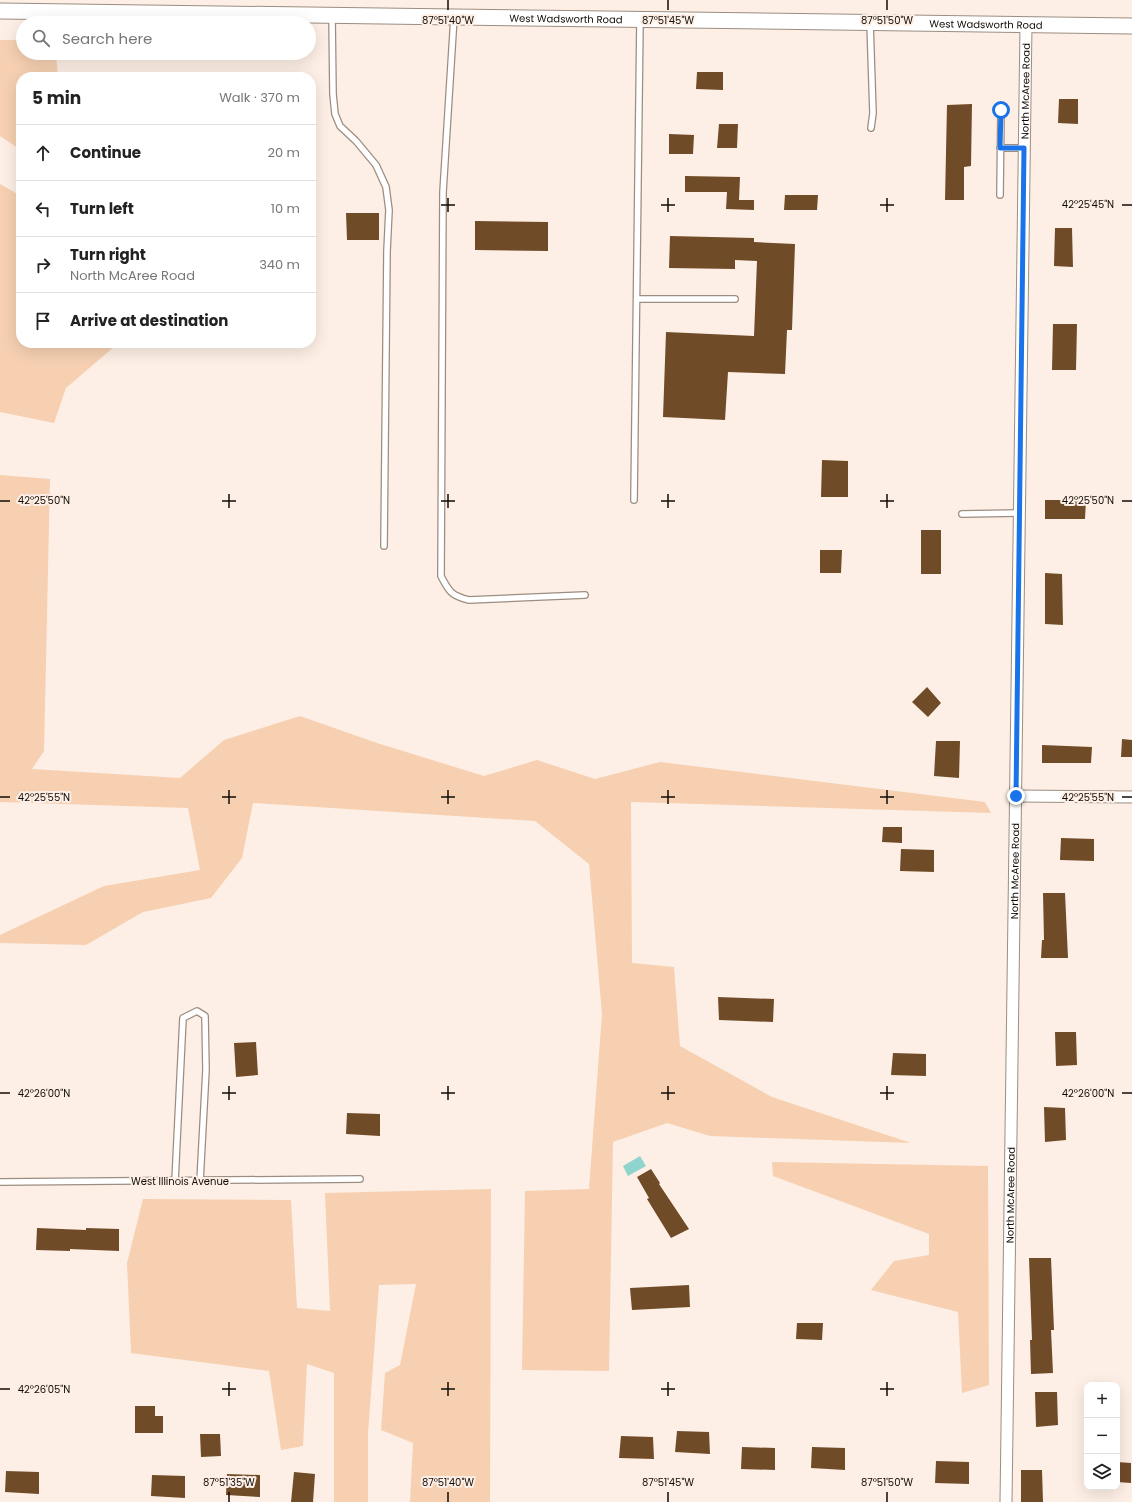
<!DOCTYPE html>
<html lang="en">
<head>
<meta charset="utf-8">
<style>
	:root { --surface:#fff; --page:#f6f6f6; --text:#222; --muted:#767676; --line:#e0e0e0 }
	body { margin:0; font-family:Poppins,sans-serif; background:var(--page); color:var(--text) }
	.controls { position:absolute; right:12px; bottom:12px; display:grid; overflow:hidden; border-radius:8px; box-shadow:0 4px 16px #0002 }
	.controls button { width:36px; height:36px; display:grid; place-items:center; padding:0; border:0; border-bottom:1px solid var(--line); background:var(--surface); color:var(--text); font:20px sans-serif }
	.stop { position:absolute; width:12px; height:12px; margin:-9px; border:3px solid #1a73e8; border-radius:50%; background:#fff }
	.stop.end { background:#1a73e8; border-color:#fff; box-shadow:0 1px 4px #0008 }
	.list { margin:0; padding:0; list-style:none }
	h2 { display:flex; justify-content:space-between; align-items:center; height:52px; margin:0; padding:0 16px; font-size:17px }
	h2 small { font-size:13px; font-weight:400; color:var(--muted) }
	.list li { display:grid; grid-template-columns:26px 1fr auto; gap:12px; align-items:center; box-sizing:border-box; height:56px; padding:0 16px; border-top:1px solid var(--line) }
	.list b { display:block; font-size:15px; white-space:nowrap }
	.list p { margin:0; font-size:13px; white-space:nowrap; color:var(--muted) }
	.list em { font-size:13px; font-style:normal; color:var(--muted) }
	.icon { flex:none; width:22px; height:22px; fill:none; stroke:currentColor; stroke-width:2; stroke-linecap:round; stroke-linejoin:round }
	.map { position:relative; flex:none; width:1132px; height:1502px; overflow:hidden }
	.search { position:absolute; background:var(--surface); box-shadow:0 4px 16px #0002; left:16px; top:16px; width:300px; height:44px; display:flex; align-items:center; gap:10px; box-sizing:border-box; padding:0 14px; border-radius:22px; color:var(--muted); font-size:15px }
	.panel { position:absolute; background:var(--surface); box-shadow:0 4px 16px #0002; left:16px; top:72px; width:300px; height:276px; border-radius:16px }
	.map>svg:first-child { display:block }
	.green { fill:#f6d0b1 }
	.water { fill:#8fd5cd }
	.building { fill:#704b28 }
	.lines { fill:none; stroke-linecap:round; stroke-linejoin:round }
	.lane-casing { stroke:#9c8d80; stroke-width:8 }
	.street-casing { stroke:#9c8d80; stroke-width:13 }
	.secondary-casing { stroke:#9c8d80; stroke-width:17 }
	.lane { stroke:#fff; stroke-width:5.5 }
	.street { stroke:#fff; stroke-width:11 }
	.secondary { stroke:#fff; stroke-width:15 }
	.route { stroke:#1a73e8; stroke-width:5 }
	.ticks { fill:none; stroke:#110b07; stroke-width:1.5 }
	.labels { text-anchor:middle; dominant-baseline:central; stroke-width:4; stroke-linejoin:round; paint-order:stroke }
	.street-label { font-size:10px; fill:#110b07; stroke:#fdefe5 }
	.ticks-label { font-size:10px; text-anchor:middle; fill:#110b07; stroke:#fdefe5; stroke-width:4; stroke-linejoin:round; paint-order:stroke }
</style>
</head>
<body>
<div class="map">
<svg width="1132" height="1502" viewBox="0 0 1132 1502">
	<rect width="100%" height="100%" fill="#fdefe5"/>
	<path class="green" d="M0 40H23V53H56L58 77H21V150L0 136Z
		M0 184 21 196V343H115V346L66 388 54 423 0 412Z
		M0 475 50 479 44 751 32 769 180 778 224 740 300 716 377 743 484 776 537 760 595 779 660 762 985 802 991 813 631 802 632 963 674 967 680 1046 772 1097 911 1143 710 1136 667 1123 613 1142 609 1371 522 1370 525 1191 589 1189 602 1014 589 864 535 821 253 803 242 858 211 898 143 912 86 945 0 943V935L104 886 200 870 188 808 0 802Z
		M772 1162 988 1166 989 1385 962 1393 958 1312 871 1290 894 1261 929 1255V1234L773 1176Z
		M491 1189 490 1502H410L413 1443 381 1430 385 1373 400 1365 416 1284 379 1285 368 1433V1502H334V1373L307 1364 303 1446 281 1450 269 1371 131 1353 127 1263 143 1199 291 1200 297 1308 330 1311 325 1193Z"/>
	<path class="water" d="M640 1156 646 1166 628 1176 623 1166Z"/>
	<path class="building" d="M697 72H723V90L696 89Z
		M1059 99H1078V124L1058 123Z
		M972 104 971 166 964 167V200H945L947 105Z
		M719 124H738L737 148H717Z
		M669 134 694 135 693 154H669Z
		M685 176 740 177 739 200H754V210L726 209 727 192H685Z
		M785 195H818L817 210H784Z
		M346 213H379V240H347Z
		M475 221 548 222V251L475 250Z
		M1055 228H1072L1073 267 1054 266Z
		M670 236 754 238V242L795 244 792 330H787L785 374 728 372 725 420 663 417 666 332 754 336 757 261 735 260V269L669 268Z
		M1053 324H1077L1076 370H1052Z
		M822 460 848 461V497H821Z
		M1045 500H1086L1085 519H1045Z
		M921 530H941V574H921Z
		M820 550H842L841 573H820Z
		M1045 573 1062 574 1063 625 1045 624Z
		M927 687 941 703 928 717 912 702Z
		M1122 739 1132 740V757H1121Z
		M936 741H960L959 778 934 776Z
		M1042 745 1092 747 1091 763H1042Z
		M883 827H902V843L882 842Z
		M1061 838 1094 839V861L1060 860Z
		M901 849 934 850V872L900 871Z
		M1043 893H1065L1068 958H1041L1042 940H1044Z
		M718 997 774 999 773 1022 719 1020Z
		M1055 1032H1076L1077 1065 1056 1066Z
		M256 1042 258 1075 236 1077 234 1043Z
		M893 1053 926 1054V1076L891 1075Z
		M1044 1107 1065 1108 1066 1140 1045 1142Z
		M347 1113 380 1114V1136L346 1134Z
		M651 1169 660 1183 659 1184 689 1229 671 1238 647 1199 649 1198 637 1177Z
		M37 1228 86 1230V1228L119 1229V1251L70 1249V1251L36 1250Z
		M1029 1258H1051L1054 1330H1051L1053 1373 1031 1374 1030 1340H1032Z
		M689 1285 690 1307 632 1310 630 1288Z
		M797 1323H823L822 1340 796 1339Z
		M1035 1392H1057L1058 1425 1036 1427Z
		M135 1406H155V1416H163V1433H135Z
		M677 1431 709 1432 710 1454 675 1452Z
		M200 1434H220L221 1456 201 1457Z
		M621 1436 653 1437 654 1459 619 1458Z
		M742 1447 775 1448V1470L741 1469Z
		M812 1447 845 1448V1470L811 1468Z
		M936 1461 969 1462V1484L935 1483Z
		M1117 1462 1131 1463V1483L1117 1482Z
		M1021 1470H1042L1043 1502H1021Z
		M6 1471 39 1472V1494L5 1492Z
		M294 1472 315 1474 313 1502H291Z
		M227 1474 260 1475V1497L226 1495Z
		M152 1475 185 1476V1498L151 1496Z"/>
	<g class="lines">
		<defs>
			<path id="lane" d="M332 16 333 94 335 114 340 126 356 141 376 165 386 187 389 210 387 251 384 546
				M454 17 443 192 441 576C449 592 452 596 469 600L585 595
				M870 23 873 113 871 128
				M1000 148H1024
				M1000 195 1001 110
				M637 299H735
				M634 500 640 20
				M962 514 1020 513
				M175 1181 183 1018 197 1011 205 1016 206 1070 200 1181
				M0 1182 360 1179"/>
			<g id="street">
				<path d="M1016 796 1132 797"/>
				<path id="s1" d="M1006 1502 1026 25"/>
			</g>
			<g id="secondary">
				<path id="s2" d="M0 11 1132 26"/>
			</g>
		</defs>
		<use href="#lane" class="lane-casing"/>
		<use href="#street" class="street-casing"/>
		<use href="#secondary" class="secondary-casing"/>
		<use href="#lane" class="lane"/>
		<use href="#street" class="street"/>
		<use href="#secondary" class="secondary"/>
	</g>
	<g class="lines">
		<path class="route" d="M1001 110 1000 148H1024L1016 796"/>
	</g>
	<path class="ticks" d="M448 0V10M668 0V10M887 0V10M448 198V212M668 198V212M887 198V212M441 205H455M661 205H675M880 205H894M1122 205H1132M229 494V508M448 494V508M668 494V508M887 494V508M0 501H10M222 501H236M441 501H455M661 501H675M880 501H894M1122 501H1132M229 790V804M448 790V804M668 790V804M887 790V804M0 797H10M222 797H236M441 797H455M661 797H675M880 797H894M1122 797H1132M229 1086V1100M448 1086V1100M668 1086V1100M887 1086V1100M0 1093H10M222 1093H236M441 1093H455M661 1093H675M880 1093H894M1122 1093H1132M229 1382V1396M448 1382V1396M668 1382V1396M887 1382V1396M0 1389H10M222 1389H236M441 1389H455M661 1389H675M880 1389H894M229 1492V1502M448 1492V1502M668 1492V1502M887 1492V1502"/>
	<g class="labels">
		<g class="street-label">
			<text stroke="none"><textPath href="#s2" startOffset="566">West Wadsworth Road</textPath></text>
			<text stroke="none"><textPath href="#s2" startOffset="986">West Wadsworth Road</textPath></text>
			<text stroke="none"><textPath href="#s1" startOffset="1411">North McAree Road</textPath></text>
			<text stroke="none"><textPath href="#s1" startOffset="631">North McAree Road</textPath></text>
			<text x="180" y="1181">West Illinois Avenue</text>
			<text stroke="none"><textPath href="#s1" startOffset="307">North McAree Road</textPath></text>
		</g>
	</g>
	<g class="ticks-label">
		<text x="448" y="24">87°51'40"W</text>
		<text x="668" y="24">87°51'45"W</text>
		<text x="887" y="24">87°51'50"W</text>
		<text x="1088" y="208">42°25'45"N</text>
		<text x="1088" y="504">42°25'50"N</text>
		<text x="44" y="504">42°25'50"N</text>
		<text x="1088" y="801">42°25'55"N</text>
		<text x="44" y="801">42°25'55"N</text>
		<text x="1088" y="1097">42°26'00"N</text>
		<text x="44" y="1097">42°26'00"N</text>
		<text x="44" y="1393">42°26'05"N</text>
		<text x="229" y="1486">87°51'35"W</text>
		<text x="448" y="1486">87°51'40"W</text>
		<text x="668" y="1486">87°51'45"W</text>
		<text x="887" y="1486">87°51'50"W</text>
	</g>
</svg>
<div class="controls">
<button>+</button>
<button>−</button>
<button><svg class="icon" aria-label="layers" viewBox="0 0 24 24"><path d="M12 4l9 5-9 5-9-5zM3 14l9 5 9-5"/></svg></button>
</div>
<div class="stop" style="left:1001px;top:110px"></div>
<div class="stop end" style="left:1016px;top:796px"></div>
<div class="search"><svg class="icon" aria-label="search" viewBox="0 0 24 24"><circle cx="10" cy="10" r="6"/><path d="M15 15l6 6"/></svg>Search here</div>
<section class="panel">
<h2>5 min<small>Walk · 370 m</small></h2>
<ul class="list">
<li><svg class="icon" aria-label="ahead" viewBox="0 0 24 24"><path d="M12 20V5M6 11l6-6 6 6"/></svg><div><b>Continue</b></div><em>20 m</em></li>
<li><svg class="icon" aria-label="left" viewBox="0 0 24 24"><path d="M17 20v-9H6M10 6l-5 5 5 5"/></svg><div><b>Turn left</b></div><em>10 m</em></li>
<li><svg class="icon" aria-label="right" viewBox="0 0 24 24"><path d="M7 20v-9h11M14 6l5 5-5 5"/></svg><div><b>Turn right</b><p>North McAree Road</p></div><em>340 m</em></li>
<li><svg class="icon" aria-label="arrive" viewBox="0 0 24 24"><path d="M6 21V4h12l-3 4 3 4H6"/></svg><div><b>Arrive at destination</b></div></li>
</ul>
</section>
</div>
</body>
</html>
